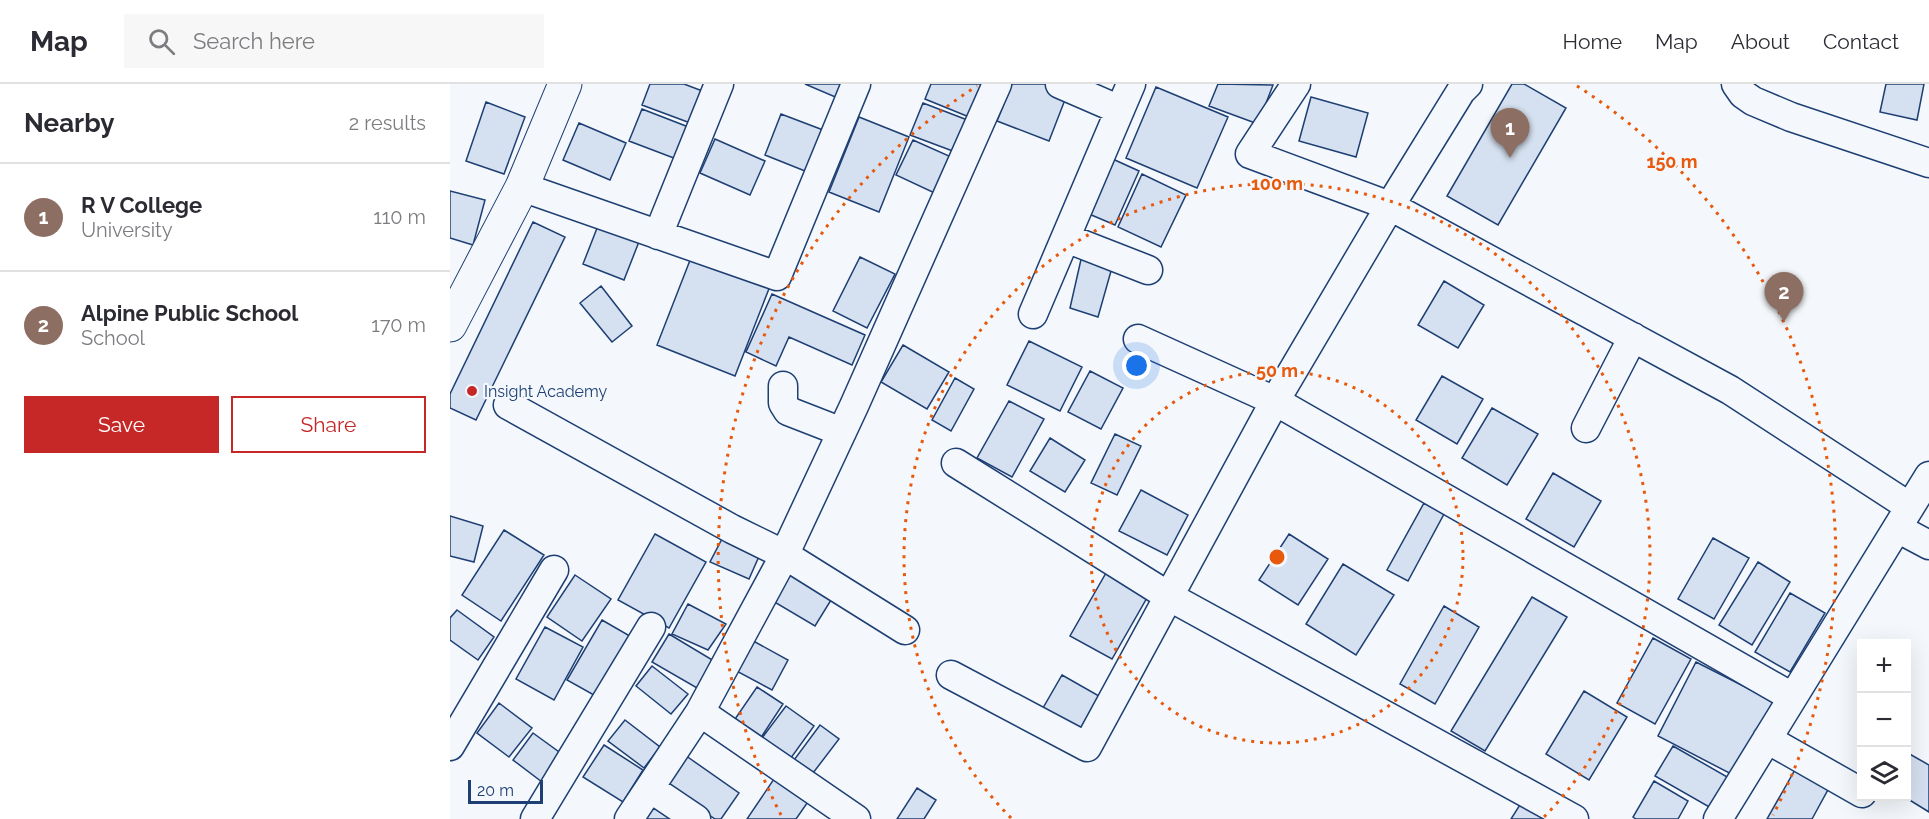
<!DOCTYPE html>
<html lang="en">
<head>
<meta charset="utf-8">
<style>
	:root { --surface:#fff; --page:#f7f7f7; --text:#2b2b33; --muted:#7c7c81; --line:#e1e1e2; --accent:#c62828 }
	body { margin:0; font-family:Raleway,sans-serif; background:var(--page); color:var(--text) }
	.controls { position:absolute; right:18px; bottom:18px; display:grid; overflow:hidden; border-radius:0px; box-shadow:0 6px 24px #0002 }
	.controls button { width:54px; height:54px; display:grid; place-items:center; padding:0; border:0; border-bottom:2px solid var(--line); background:var(--surface); color:var(--text); font:30px sans-serif }
	.scale { position:absolute; left:18px; bottom:15px; width:75px; box-sizing:border-box; padding-left:6px; border:3px solid #1d3f73; border-top:0; font-size:16px; line-height:21px; white-space:nowrap; color:#1d3f73; -webkit-text-stroke:4px #f4f7fb; paint-order:stroke }
	.you { position:absolute; left:687px; top:282px; width:21px; height:21px; margin:-15px; border:4px solid #fff; border-radius:50%; background:#1a73e8; box-shadow:0 0 0 9px #1a73e833 }
	.badge { display:grid; place-items:center; width:39px; height:39px; border-radius:50%; background:var(--accent); color:#fff; font-size:20px; font-weight:700 }
	.pin { position:absolute; translate:-50% -50px; filter:drop-shadow(0 2px 3px #0008) }
	.pin::after { content:''; position:absolute; top:32px; width:21px; height:18px; background:inherit; clip-path:polygon(0 0,100% 0,50% 100%) }
	.list { margin:0; padding:0; list-style:none }
	h2 { display:flex; justify-content:space-between; align-items:center; height:78px; margin:0; padding:0 24px; font-size:26px }
	h2 small { font-size:20px; font-weight:400; color:var(--muted) }
	.list li { display:grid; grid-template-columns:39px 1fr auto; gap:18px; align-items:center; box-sizing:border-box; height:108px; padding:0 24px; border-top:2px solid var(--line) }
	.list b { display:block; font-size:22px; white-space:nowrap }
	.list p { margin:0; font-size:20px; white-space:nowrap; color:var(--muted) }
	.list em { font-size:20px; font-style:normal; color:var(--muted) }
	.actions { display:flex; gap:12px; padding:18px 24px }
	.actions a { flex:1; padding:14px 0; border:2px solid var(--accent); border-radius:0px; text-align:center; font-size:21px; color:var(--accent) }
	.actions .main { background:var(--accent); color:#fff }
	.icon { flex:none; width:33px; height:33px; fill:none; stroke:currentColor; stroke-width:2; stroke-linecap:round; stroke-linejoin:round }
	.map { position:relative; flex:none; width:1479px; height:735px; overflow:hidden }
	header { display:flex; align-items:center; gap:36px; box-sizing:border-box; height:84px; padding:0 30px; background:var(--surface); border-bottom:2px solid var(--line) }
	header strong { font-size:28px }
	nav { display:flex; gap:33px; margin-inline-start:auto; font-size:21px }
	.search { width:420px; height:54px; background:var(--page); display:flex; align-items:center; gap:15px; box-sizing:border-box; padding:0 21px; border-radius:0px; color:var(--muted); font-size:22px }
	main { display:flex }
	aside { flex:1; background:var(--surface) }
	.map>svg:first-child { display:block }
	.building { fill:#d5e0f0; stroke:#1d3f73; stroke-width:1.5 }
	.lines { fill:none; stroke-linecap:round; stroke-linejoin:round }
	.minor-casing { stroke:#1d3f73; stroke-width:31 }
	.major-casing { stroke:#1d3f73; stroke-width:35 }
	.minor { stroke:#f4f7fb; stroke-width:28 }
	.major { stroke:#f4f7fb; stroke-width:33 }
	.ring { fill:none; stroke:#e8590c; stroke-width:3; stroke-dasharray:3 6 }
	.poi-dot { fill:#c62828; stroke:#f4f7fb; stroke-width:2 }
	.labels { text-anchor:middle; dominant-baseline:central; stroke-width:4.5; stroke-linejoin:round; paint-order:stroke }
	.poi-label { font-size:16px; fill:#1d3f73; stroke:#f4f7fb; text-anchor:start }
	.centre { fill:#e8590c; stroke:#f4f7fb; stroke-width:3 }
	.ring-label { font-size:18px; text-anchor:middle; font-weight:bold; fill:#e8590c; stroke:#f4f7fb; stroke-width:4.5; stroke-linejoin:round; paint-order:stroke }
</style>
</head>
<body>
<header>
<strong>Map</strong>
<div class="search"><svg class="icon" aria-label="search" viewBox="0 0 24 24"><circle cx="10" cy="10" r="6"/><path d="M15 15l6 6"/></svg>Search here</div>
<nav><a>Home</a><a>Map</a><a>About</a><a>Contact</a></nav>
</header>
<main>
<aside>
<h2>Nearby<small>2 results</small></h2>
<ul class="list">
<li><span class="badge" style="background:#8d6e63">1</span><div><b>R V College</b><p>University</p></div><em>110 m</em></li>
<li><span class="badge" style="background:#8d6e63">2</span><div><b>Alpine Public School</b><p>School</p></div><em>170 m</em></li>
</ul>
<div class="actions"><a class="main">Save</a><a>Share</a></div>
</aside>
<div class="map">
<svg width="1479" height="735" viewBox="0 0 1479 735">
	<rect width="100%" height="100%" fill="#f4f7fb"/>
	<path class="building" d="M200 0H234L255 8 243 40 192 21Z
		M355 0H396L390 15Z
		M481 0H530L537 3 524 35 475 15Z
		M562 0H599L618 8 599 57 547 37Z
		M768 0 823 1 808 40 759 22Z
		M1062 0H1074L1116 24 1048 141 997 112Z
		M1436 0H1474L1467 36 1430 28Z
		M706 3 778 33 747 104 676 74Z
		M861 13 918 29 906 73 849 57Z
		M36 18 75 33 54 90 16 77Z
		M473 19 520 37 508 69 460 51Z
		M192 25 241 44 229 76 179 57Z
		M331 30 381 49 365 91 315 71Z
		M409 33 459 53 429 128 379 108Z
		M129 39 176 59 160 96 113 76Z
		M265 55 315 77 300 111 250 89Z
		M463 56 508 76 491 112 446 91Z
		M656 72 689 87 665 141 632 127Z
		M692 90 736 111 711 163 668 143Z
		M0 107 35 116 23 161 0 154Z
		M151 134 192 150 174 196 133 180Z
		M83 138 115 153 26 336 0 324V310Z
		M244 166 322 197 285 292 207 261Z
		M632 171 663 180 648 233 620 224Z
		M410 173 445 190 417 244 383 227Z
		M994 197 1034 221 1008 264 968 241Z
		M151 202 182 242 162 258 130 219Z
		M322 210 415 251 402 281 339 253 326 282 296 268Z
		M579 257 632 283 610 327 557 301Z
		M453 261 499 288 477 325 431 298Z
		M640 287 673 304 651 345 618 328Z
		M992 292 1033 315 1007 360 966 336Z
		M505 294 524 305 501 347 482 336Z
		M559 317 594 335 562 393 527 374Z
		M1042 324 1088 350 1057 401 1012 374Z
		M665 350 691 362 667 411 641 399Z
		M600 354 635 376 615 408 580 387Z
		M1103 389 1151 417 1124 463 1076 435Z
		M691 406 738 431 717 471 669 447Z
		M974 419 994 430 958 497 937 486Z
		M0 432 33 442 24 478 0 472Z
		M54 446 94 471 51 537 12 511Z
		M205 450 256 478 219 544 168 516Z
		M839 450 878 475 848 521 809 496Z
		M274 451 310 470 299 495 260 478Z
		M1263 454 1299 474 1264 535 1228 515Z
		M337 478 386 508 365 542 316 513Z
		M1308 478 1340 498 1302 561 1269 541Z
		M893 480 944 511 906 571 856 540Z
		M656 489 698 512 662 575 620 552Z
		M125 491 161 515 132 557 97 533Z
		M1340 509 1375 529 1340 588 1305 568Z
		M1082 513 1117 533 1035 667 1001 647Z
		M238 520 276 540 258 566 222 550Z
		M994 522 1029 543 985 620 950 600Z
		M7 526 44 553 28 576 0 556V534Z
		M152 536 185 555 151 615 117 596Z
		M95 543 133 563 104 616 66 595Z
		M219 550 264 577 247 604 202 578Z
		M296 553 338 576 322 606 279 583Z
		M1203 554 1241 575 1205 640 1167 619Z
		M1246 578 1327 619 1289 694 1208 652Z
		M202 582 238 610 221 630 186 602Z
		M612 591 649 612 630 645 593 624Z
		M307 603 333 620 310 655 283 638Z
		M1134 607 1177 633 1139 696 1096 670Z
		M49 619 82 644 59 673 27 649Z
		M336 622 364 642 338 678 309 658Z
		M175 636 210 663 194 684 158 657Z
		M370 641 389 655 363 689 344 676Z
		M83 649 116 673 96 701 63 676Z
		M154 661 193 686 173 718 133 693Z
		M1223 662 1279 694 1261 724 1205 692Z
		M1456 668 1479 681V728L1453 712H1456Z
		M232 669 289 709 271 735H265L212 698Z
		M1346 684 1380 702 1362 735H1317Z
		M326 692 360 715 346 735H297Z
		M1204 697 1238 717 1228 735H1186L1183 733Z
		M467 704 486 716 474 735H447Z
		M199 716 226 735H186Z
		M1073 716 1102 735H1061Z"/>
	<g class="lines">
		<defs>
			<path id="minor" d="M610 0 670 26
				M846 0 800 70 940 122 1011 7 1018 0
				M1286 0 1293 10 1303 17 1341 33 1479 79
				M72 103 327 192 406 0
				M208 151 269 0
				M616 154 698 186
				M583 230 681 0
				M688 255 825 317 1342 613
				M333 302V319L338 327 392 348
				M58 321 282 445 335 471 455 546
				M1136 344 1183 253
				M506 379 720 513 1124 735
				M1447 444 1479 461
				M501 591 637 663 825 317 940 122 1280 306 1460 423
				M250 628 406 735
				M1317 655 1412 709
				M0 662 104 486
				M200 704 246 735
				M85 735 201 543
				M179 735 250 628 331 478 404 322 547 0
				M1268 735 1479 392"/>
			<path id="major" d="M0 241 72 103 115 0"/>
		</defs>
		<use href="#minor" class="minor-casing"/>
		<use href="#major" class="major-casing"/>
		<use href="#minor" class="minor"/>
		<use href="#major" class="major"/>
	</g>
	<g class="ring">
		<circle cx="827" cy="473" r="186"/>
		<path d="M561 734A373 373 0 1 1 1093 734"/>
		<path d="M331 731A559 559 0 0 1 527 2M1127 2A559 559 0 0 1 1323 731"/>
	</g>
	<circle class="poi-dot" cx="22" cy="307" r="6"/>
	<g class="labels">
		<g class="poi-label">
			<text x="34" y="307">Insight Academy</text>
		</g>
	</g>
	<circle cx="827" cy="473" r="9" class="centre"/>
	<g class="ring-label">
		<text x="1222" y="84">150 m</text>
		<text x="827" y="106">100 m</text>
		<text x="827" y="293">50 m</text>
	</g>
</svg>
<div class="controls">
<button>+</button>
<button>−</button>
<button><svg class="icon" aria-label="layers" viewBox="0 0 24 24"><path d="M12 4l9 5-9 5-9-5zM3 14l9 5 9-5"/></svg></button>
</div>
<div class="scale">20 m</div>
<div class="you"></div>
<div class="pin badge" style="left:1060px;top:74px;background:#8d6e63">1</div>
<div class="pin badge" style="left:1334px;top:238px;background:#8d6e63">2</div>
</div>
</main>
</body>
</html>
